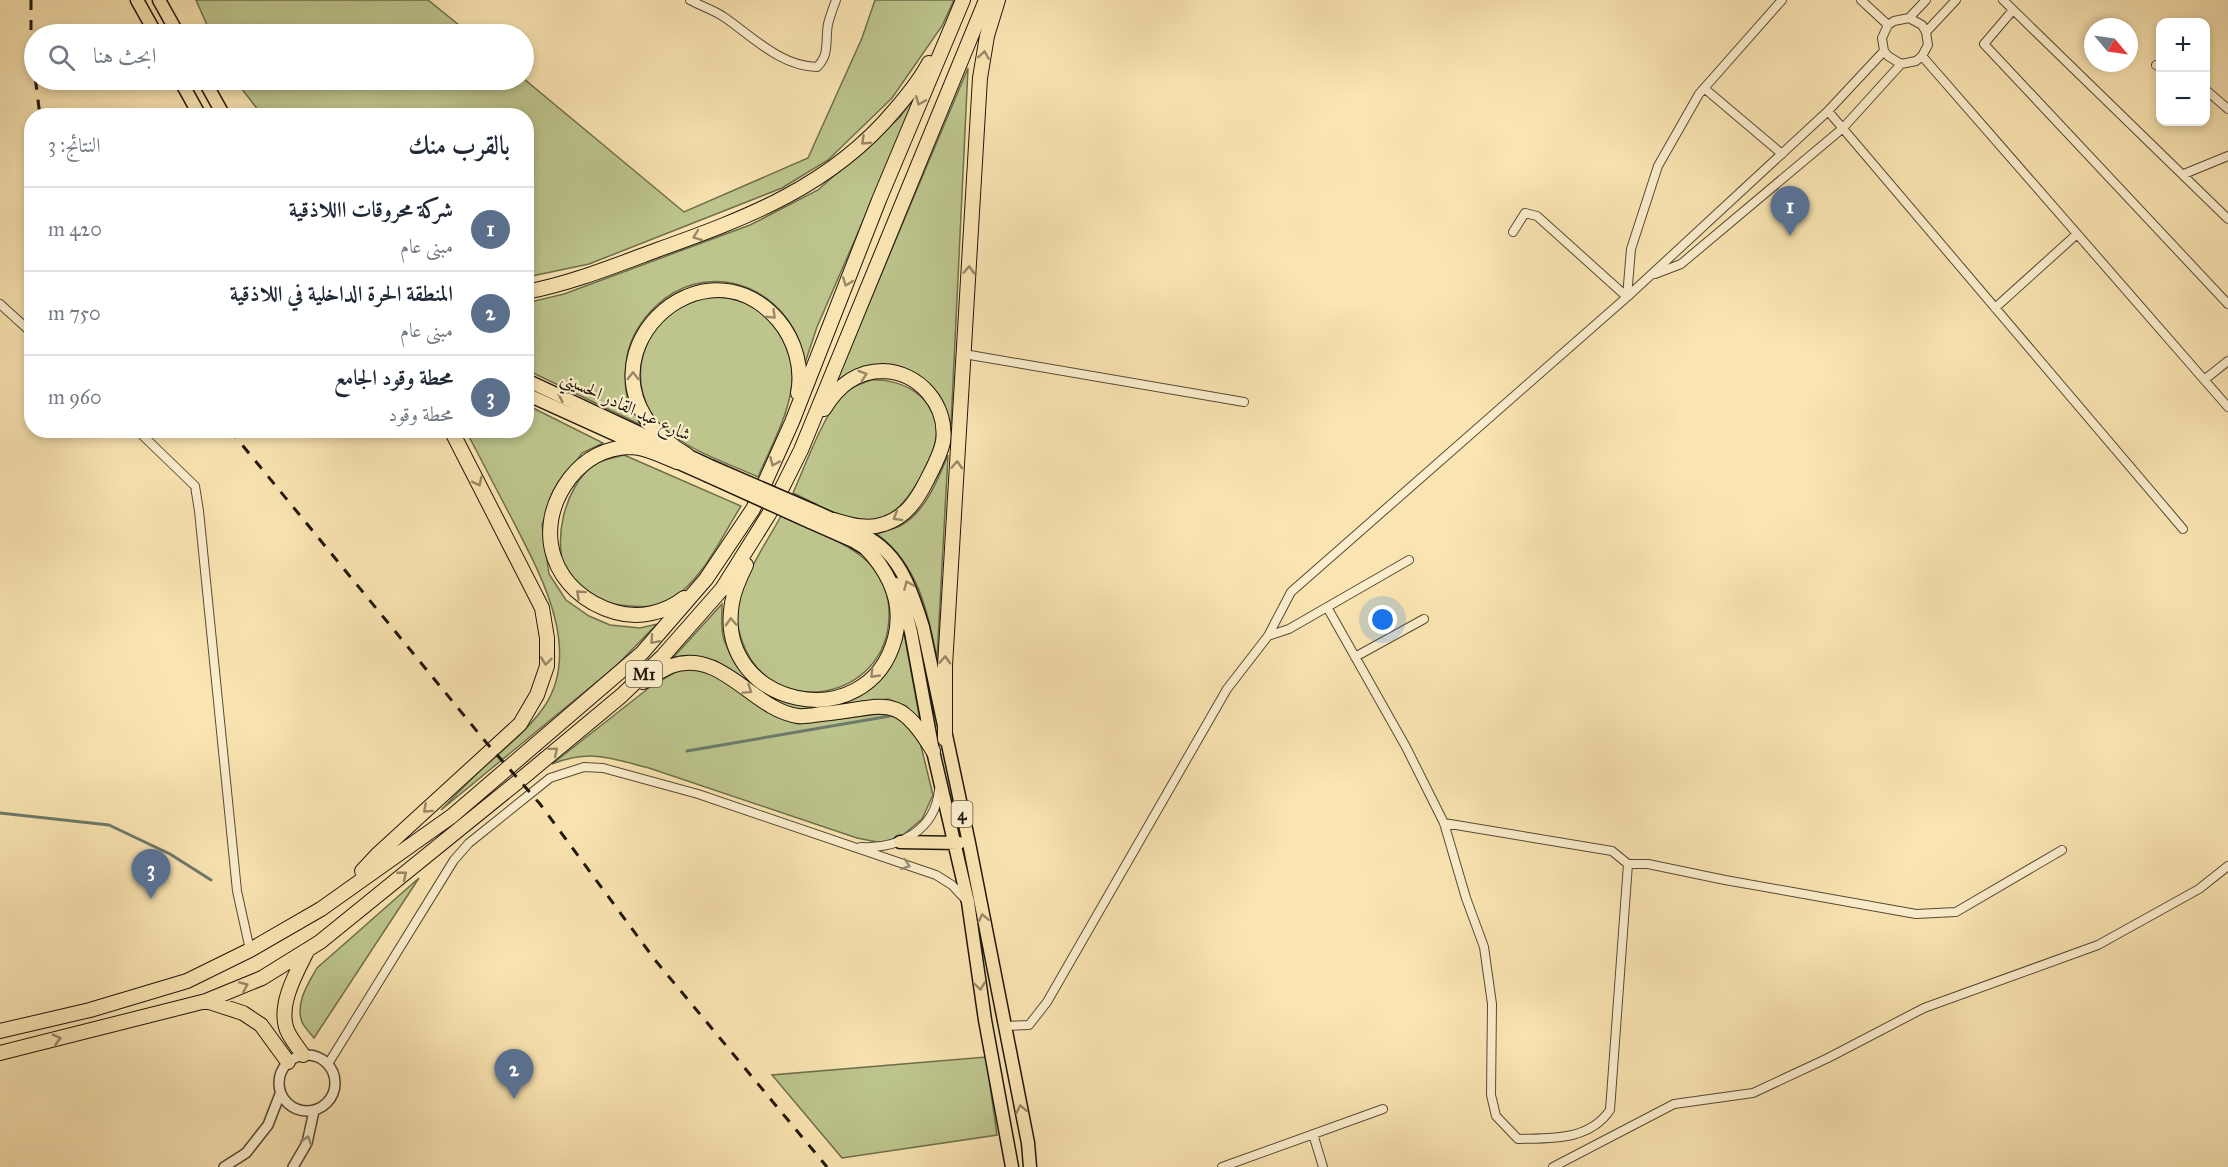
<!DOCTYPE html>
<html lang="ar">
<head>
<meta charset="utf-8">
<style>
	:root { --surface:#fff; --page:#f2f2f3; --text:#1f2937; --muted:#747a83; --line:#e0e1e3; --accent:#111827 }
	body { margin:0; font-family:"IM FELL Great Primer",Amiri,serif; background:var(--page); color:var(--text); direction:rtl }
	.controls { position:absolute; right:18px; top:18px; display:grid; overflow:hidden; border-radius:12px; box-shadow:0 3px 9px #0003 }
	.controls button { width:54px; height:54px; display:grid; place-items:center; padding:0; border:0; border-bottom:2px solid var(--line); background:var(--surface); color:var(--text); font:30px sans-serif }
	.compass { position:absolute; left:2084px; top:18px; width:54px; height:54px; border-radius:50%; background:var(--surface); box-shadow:0 3px 9px #0003; rotate:119deg }
	.you { position:absolute; left:1383px; top:620px; width:21px; height:21px; margin:-15px; border:4px solid #fff; border-radius:50%; background:#1a73e8; box-shadow:0 0 0 9px #1a73e833 }
	.badge { display:grid; place-items:center; width:39px; height:39px; border-radius:50%; background:var(--accent); color:#fff; font-size:20px; font-weight:700 }
	.pin { position:absolute; translate:-50% -50px; filter:drop-shadow(0 2px 3px #0008) }
	.pin::after { content:''; position:absolute; top:32px; width:21px; height:18px; background:inherit; clip-path:polygon(0 0,100% 0,50% 100%) }
	.list { margin:0; padding:0; list-style:none }
	h2 { display:flex; justify-content:space-between; align-items:center; height:78px; margin:0; padding:0 24px; font-size:26px }
	h2 small { font-size:20px; font-weight:400; color:var(--muted) }
	.list li { display:grid; grid-template-columns:39px 1fr auto; gap:18px; align-items:center; box-sizing:border-box; height:84px; padding:0 24px; border-top:2px solid var(--line) }
	.list b { display:block; font-size:22px; white-space:nowrap }
	.list p { margin:0; font-size:20px; white-space:nowrap; color:var(--muted) }
	.list em { font-size:20px; font-style:normal; color:var(--muted) }
	.icon { flex:none; width:33px; height:33px; fill:none; stroke:currentColor; stroke-width:2; stroke-linecap:round; stroke-linejoin:round }
	.map { position:relative; flex:none; width:2228px; height:1167px; overflow:hidden; direction:ltr }
	.search { position:absolute; background:var(--surface); box-shadow:0 3px 9px #0003; left:24px; top:24px; width:510px; height:66px; display:flex; align-items:center; gap:15px; box-sizing:border-box; padding:0 21px; border-radius:33px; color:var(--muted); font-size:22px }
	.panel { position:absolute; background:var(--surface); box-shadow:0 3px 9px #0003; left:24px; top:108px; width:510px; height:330px; border-radius:24px; direction:rtl }
	.map>svg:first-child { display:block }
	.green { fill:#bdc58d; stroke:#6e6e4c; stroke-width:1.5 }
	.lines { fill:none; stroke-linecap:round; stroke-linejoin:round }
	.stream { stroke:#6c7b6c; stroke-width:3 }
	.minor-casing { stroke:#564a35; stroke-width:10 }
	.tertiary-casing { stroke:#564a35; stroke-width:12 }
	.primary-casing { stroke:#20160b; stroke-width:15 }
	.motorway-casing { stroke:#20160b; stroke-width:16 }
	.minor { stroke:#fceecd; stroke-width:8 }
	.tertiary { stroke:#fceecd; stroke-width:9 }
	.primary { stroke:#fae5b2; stroke-width:12 }
	.motorway { stroke:#fae5b2; stroke-width:14 }
	.rail { stroke:#20160b; stroke-width:3; stroke-dasharray:10 10; stroke-linecap:butt }
	.primary-bridge-casing { stroke:#20160b; stroke-width:15; stroke-linecap:butt }
	.primary-bridge { stroke:#fae5b2; stroke-width:12 }
	.oneway { stroke:#988867 }
	.oneway2 { stroke:#998d76 }
	.labels { text-anchor:middle; dominant-baseline:central; stroke-width:4.5; stroke-linejoin:round; paint-order:stroke }
	.shield { fill:#fceecd; stroke:#625745; stroke-width:1.5 }
	.shield-label { font-size:16px; font-weight:bold; fill:#20160b }
	.street-label { font-size:18px; fill:#20160b; stroke:#fceecd }
</style>
</head>
<body>
<div class="map">
<svg width="2228" height="1167" viewBox="0 0 2228 1167">
	<rect width="100%" height="100%" fill="#fae5b2"/>
	<filter id="stains"><feTurbulence type="fractalNoise" baseFrequency=".00333" numOctaves="4"/><feColorMatrix values="0 0 0 0 .2 0 0 0 0 .09 0 0 0 0 .02 0 0 0 .5 -.17"/></filter>
	<radialGradient id="worn" r=".72"><stop offset=".6" stop-color="#630" stop-opacity="0"/><stop offset="1" stop-color="#630" stop-opacity=".3"/></radialGradient>
	<path class="green" d="M196 0H428L470 34H211Z
		M875 0H954L942 26 892 98 828 160 782 188 589 264 527 277 526 116 262 115 235 80 524 79 684 212 808 158 862 38Z
		M968 68 951 425C946 410 941 396 929 385 924 380 915 378 908 375 877 363 863 361 836 382Z
		M920 90 817 327 805 363C802 351 800 339 793 328 764 278 700 265 657 305 642 319 631 336 627 356 625 369 624 383 627 396 630 407 636 416 641 425L527 370 526 303 564 294 750 225 818 190 899 118Z
		M704 297C719 297 732 297 745 303 777 316 798 357 791 391 786 420 770 449 758 477 729 464 696 453 671 434 642 413 633 376 647 344 649 339 651 332 654 327 666 311 686 303 704 297Z
		M871 380C904 378 942 400 936 439 932 461 910 500 892 513 885 518 874 520 866 520 844 521 813 502 793 493 805 466 823 416 842 396 850 387 860 384 871 380Z
		M527 405 603 443 582 453 559 486 542 524 549 574 566 600 589 616 610 625 640 628 657 624 616 666 441 810C455 796 468 782 483 768 504 749 527 731 544 707 584 648 538 570 510 515 495 487 481 459 466 431L526 430Z
		M624 455 741 506C721 538 704 578 671 600 658 608 646 607 631 606 610 605 579 598 568 577 551 543 564 487 594 465 602 459 615 458 624 455Z
		M948 455 937 659C928 612 918 564 877 534 885 531 893 529 900 526 925 513 938 479 948 455Z
		M781 516C809 529 848 542 869 563 883 577 890 598 889 617 887 701 770 722 742 641 738 630 736 617 738 606 742 577 767 542 781 516Z
		M722 604C722 614 721 626 723 636 724 642 728 648 730 653 754 703 816 721 863 692 884 680 896 655 904 633L920 720 906 706 888 699 798 712 777 704 716 661 680 656 670 661Z
		M696 667 715 675 767 711 798 724 879 714 902 718 919 738 933 795 922 819 903 835 882 843 857 838 649 768C610 758 591 749 552 764L650 687 677 671Z
		M419 878 314 1038C310 1033 304 1027 302 1022 295 1003 308 984 317 968Z
		M986 1057 997 1135 842 1158 772 1075Z"/>
	<g class="lines">
		<path class="stream" d="M687 751 890 716
			M0 813 109 825 170 854 211 880"/>
		<defs>
			<path id="minor" d="M690 0C701 6 714 10 724 17 753 37 780 66 817 67 830 55 825 40 828 24 830 16 833 8 836 0
				M1861 0 1888 25
				M2003 0 2228 219
				M2013 10 1984 44 2228 304
				M1909 18 1926 0
				M1926 32 1956 0
				M1922 56 2228 407
				M2156 65 2160 66
				M1704 88 1782 154
				M2206 90 2228 109
				M1828 111 2183 529
				M2184 174 2228 156
				M1513 232 1525 213 1537 216 1627 297 1828 111 1884 51
				M1655 274 1681 264 1843 128 1901 64 1916 61 1922 56 1928 45 1926 32 1922 25 1909 18 1894 21 1888 25 1882 38 1884 51 1888 56 1901 64
				M0 304 32 333
				M1995 308 2077 234
				M964 354 1244 402
				M2204 380 2228 361
				M137 430 195 486 199 511 237 891 250 950
				M1327 607 1406 747 1444 823 1466 898 1484 947 1492 1004 1491 1095 1496 1116 1518 1139C1551 1138 1589 1141 1610 1110L1628 864 1612 851 1444 823
				M1268 636 1289 629 1409 560
				M1355 657 1424 619
				M861 847C898 849 935 831 939 790
				M1628 864H1648L1725 880 1916 914 1956 912 2062 850
				M1004 1026 1029 1025 1047 1002 1227 689 1268 636 1291 592 1627 297 1631 249 1658 166 1699 94 1782 0
				M328 1064 454 860 469 843 550 778 584 767 603 768 698 794 936 875 952 885 967 901
				M1313 1134 1323 1167
				M1222 1167 1383 1109
				M1553 1167 1674 1104 1753 1093 1828 1058 1924 1008 2098 945 2199 889 2228 866"/>
			<path id="tertiary" d="M279 1083a28 28 0 1 1 56 0a28 28 0 1 1-56 0Z
				M224 1167 246 1153 268 1125 280 1094
				M293 1167 307 1143 314 1111"/>
			<path id="primary" d="M137 0 156 34
				M159 0 178 34
				M180 80 200 116
				M204 80 224 116
				M526 380 710 466
				M526 394 643 447
				M670 459 706 475
				M814 511C886 543 899 549 923 627L969 843 1028 1143 1030 1167
				M810 522 853 541 871 552
				M896 584 903 600 911 632 933 751 968 902 985 1020 1012 1167
				M900 842 959 843"/>
			<path id="motorway" d="M526 292C572 283 614 266 657 250 747 218 831 186 894 111 907 96 920 80 929 63
				M824 409C837 387 856 371 883 371 919 372 948 405 943 442 940 456 933 468 927 480 917 500 906 517 884 524 867 530 851 525 834 520
				M687 455C554 377 696 226 778 320 795 340 803 368 798 393
				M677 462C662 456 645 447 629 447 604 448 585 459 570 478 530 530 553 594 615 612 639 619 665 613 684 598
				M746 565C740 577 734 590 732 603 714 707 868 740 895 638 904 603 889 572 865 547
				M643 682C652 677 661 670 671 666 722 648 753 710 798 716 805 717 814 715 821 714 882 709 896 688 933 751
				M945 739V666L980 78 987 36 998 0
				M362 871 377 855 520 724 537 695 547 666V638L542 608 451 430
				M206 1001 243 1013 261 1025 288 1062
				M0 1031 90 1010 187 981 250 950 321 909 452 816 642 653 706 579 753 509 792 422 879 200 963 0
				M0 1053 206 1001 262 978 320 942 520 780 621 696 663 656 722 589 769 514 801 450 986 0
				M303 1055C298 1047 288 1036 286 1027 279 1002 297 972 307 951"/>
		</defs>
		<use href="#minor" class="minor-casing"/>
		<use href="#tertiary" class="tertiary-casing"/>
		<use href="#primary" class="primary-casing"/>
		<use href="#motorway" class="motorway-casing"/>
		<use href="#minor" class="minor"/>
		<use href="#tertiary" class="tertiary"/>
		<use href="#primary" class="primary"/>
		<use href="#motorway" class="motorway"/>
		<path class="rail" d="M31 0V44L40 116
			M230 430 485 741 540 804 655 960 827 1167"/>
		<defs>
			<path id="primary-bridge" d="M710 466 814 511
				M706 475 810 522"/>
		</defs>
		<use href="#primary-bridge" class="primary-bridge-casing"/>
		<use href="#primary-bridge" class="primary-bridge"/>
	</g>
	<defs><path id="oneway-chevron" d="M-2-3.5L2.5 0L-2 3.5" fill="none" stroke-width="1.6" stroke-linecap="round" stroke-linejoin="round" transform="scale(1.5)"/></defs>
	<g class="oneway">
		<use href="#oneway-chevron" transform="translate(984 55) rotate(-81)"/>
		<use href="#oneway-chevron" transform="translate(920 101) rotate(113)"/>
		<use href="#oneway-chevron" transform="translate(865 141) rotate(137)"/>
		<use href="#oneway-chevron" transform="translate(697 236) rotate(160)"/>
		<use href="#oneway-chevron" transform="translate(969 270) rotate(-87)"/>
		<use href="#oneway-chevron" transform="translate(847 282) rotate(111)"/>
		<use href="#oneway-chevron" transform="translate(772 315) rotate(44)"/>
		<use href="#oneway-chevron" transform="translate(863 375) rotate(-18)"/>
		<use href="#oneway-chevron" transform="translate(633 376) rotate(-90)"/>
		<use href="#oneway-chevron" transform="translate(562 396) rotate(-155)"/>
		<use href="#oneway-chevron" transform="translate(774 462) rotate(114)"/>
		<use href="#oneway-chevron" transform="translate(957 465) rotate(-87)"/>
		<use href="#oneway-chevron" transform="translate(478 482) rotate(63)"/>
		<use href="#oneway-chevron" transform="translate(897 517) rotate(149)"/>
		<use href="#oneway-chevron" transform="translate(908 585) rotate(-113)"/>
		<use href="#oneway-chevron" transform="translate(580 594) rotate(-138)"/>
		<use href="#oneway-chevron" transform="translate(731 622) rotate(-92)"/>
		<use href="#oneway-chevron" transform="translate(654 640) rotate(131)"/>
		<use href="#oneway-chevron" transform="translate(945 660) rotate(-87)"/>
		<use href="#oneway-chevron" transform="translate(546 661) rotate(96)"/>
		<use href="#oneway-chevron" transform="translate(874 674) rotate(134)"/>
		<use href="#oneway-chevron" transform="translate(748 690) rotate(34)"/>
		<use href="#oneway-chevron" transform="translate(554 751) rotate(-40)"/>
		<use href="#oneway-chevron" transform="translate(427 809) rotate(138)"/>
		<use href="#oneway-chevron" transform="translate(403 875) rotate(-39)"/>
		<use href="#oneway-chevron" transform="translate(983 918) rotate(-101)"/>
		<use href="#oneway-chevron" transform="translate(244 986) rotate(-23)"/>
		<use href="#oneway-chevron" transform="translate(980 986) rotate(82)"/>
		<use href="#oneway-chevron" transform="translate(57 1039) rotate(-14)"/>
		<use href="#oneway-chevron" transform="translate(1021 1109) rotate(-102)"/>
	</g>
	<g class="oneway2">
		<use href="#oneway-chevron" transform="translate(906 865) rotate(19)"/>
		<use href="#oneway-chevron" transform="translate(307 1140) rotate(-71)"/>
	</g>
	<g class="labels">
		<g class="shield">
			<rect x="626" y="661" width="36" height="26" rx="4.5"/>
			<rect x="951.5" y="801" width="21" height="26" rx="4.5"/>
		</g>
		<g class="shield-label">
			<text x="644" y="674">M1</text>
			<text x="962" y="814">4</text>
		</g>
		<g class="street-label">
			<text transform="translate(626 406) rotate(25)">شارع عبد القادر الحسيني</text>
		</g>
	</g>
	<rect width="100%" height="100%" filter="url(#stains)"/>
	<rect width="100%" height="100%" fill="url(#worn)"/>
</svg>
<div class="controls">
<button>+</button>
<button>−</button>
</div>
<svg class="compass" viewBox="-18 -18 36 36"><path d="M0-13l5 13h-10z" fill="#e53935"/><path d="M0 13l5-13h-10z" fill="#747a83"/></svg>
<div class="you"></div>
<div class="pin badge" style="left:1790px;top:236px;background:#5c6f8a">1</div>
<div class="pin badge" style="left:514px;top:1099px;background:#5c6f8a">2</div>
<div class="pin badge" style="left:151px;top:899px;background:#5c6f8a">3</div>
<div class="search"><svg class="icon" aria-label="search" viewBox="0 0 24 24"><circle cx="10" cy="10" r="6"/><path d="M15 15l6 6"/></svg>ابحث هنا</div>
<section class="panel">
<h2>بالقرب منك<small>النتائج: 3</small></h2>
<ul class="list">
<li><span class="badge" style="background:#5c6f8a">1</span><div><b>شركة محروقات االلاذقية</b><p>مبنى عام</p></div><em>420 m</em></li>
<li><span class="badge" style="background:#5c6f8a">2</span><div><b>المنطقة الحرة الداخلية في اللاذقية</b><p>مبنى عام</p></div><em>750 m</em></li>
<li><span class="badge" style="background:#5c6f8a">3</span><div><b>محطة وقود الجامع</b><p>محطة وقود</p></div><em>960 m</em></li>
</ul>
</section>
</div>
</body>
</html>
